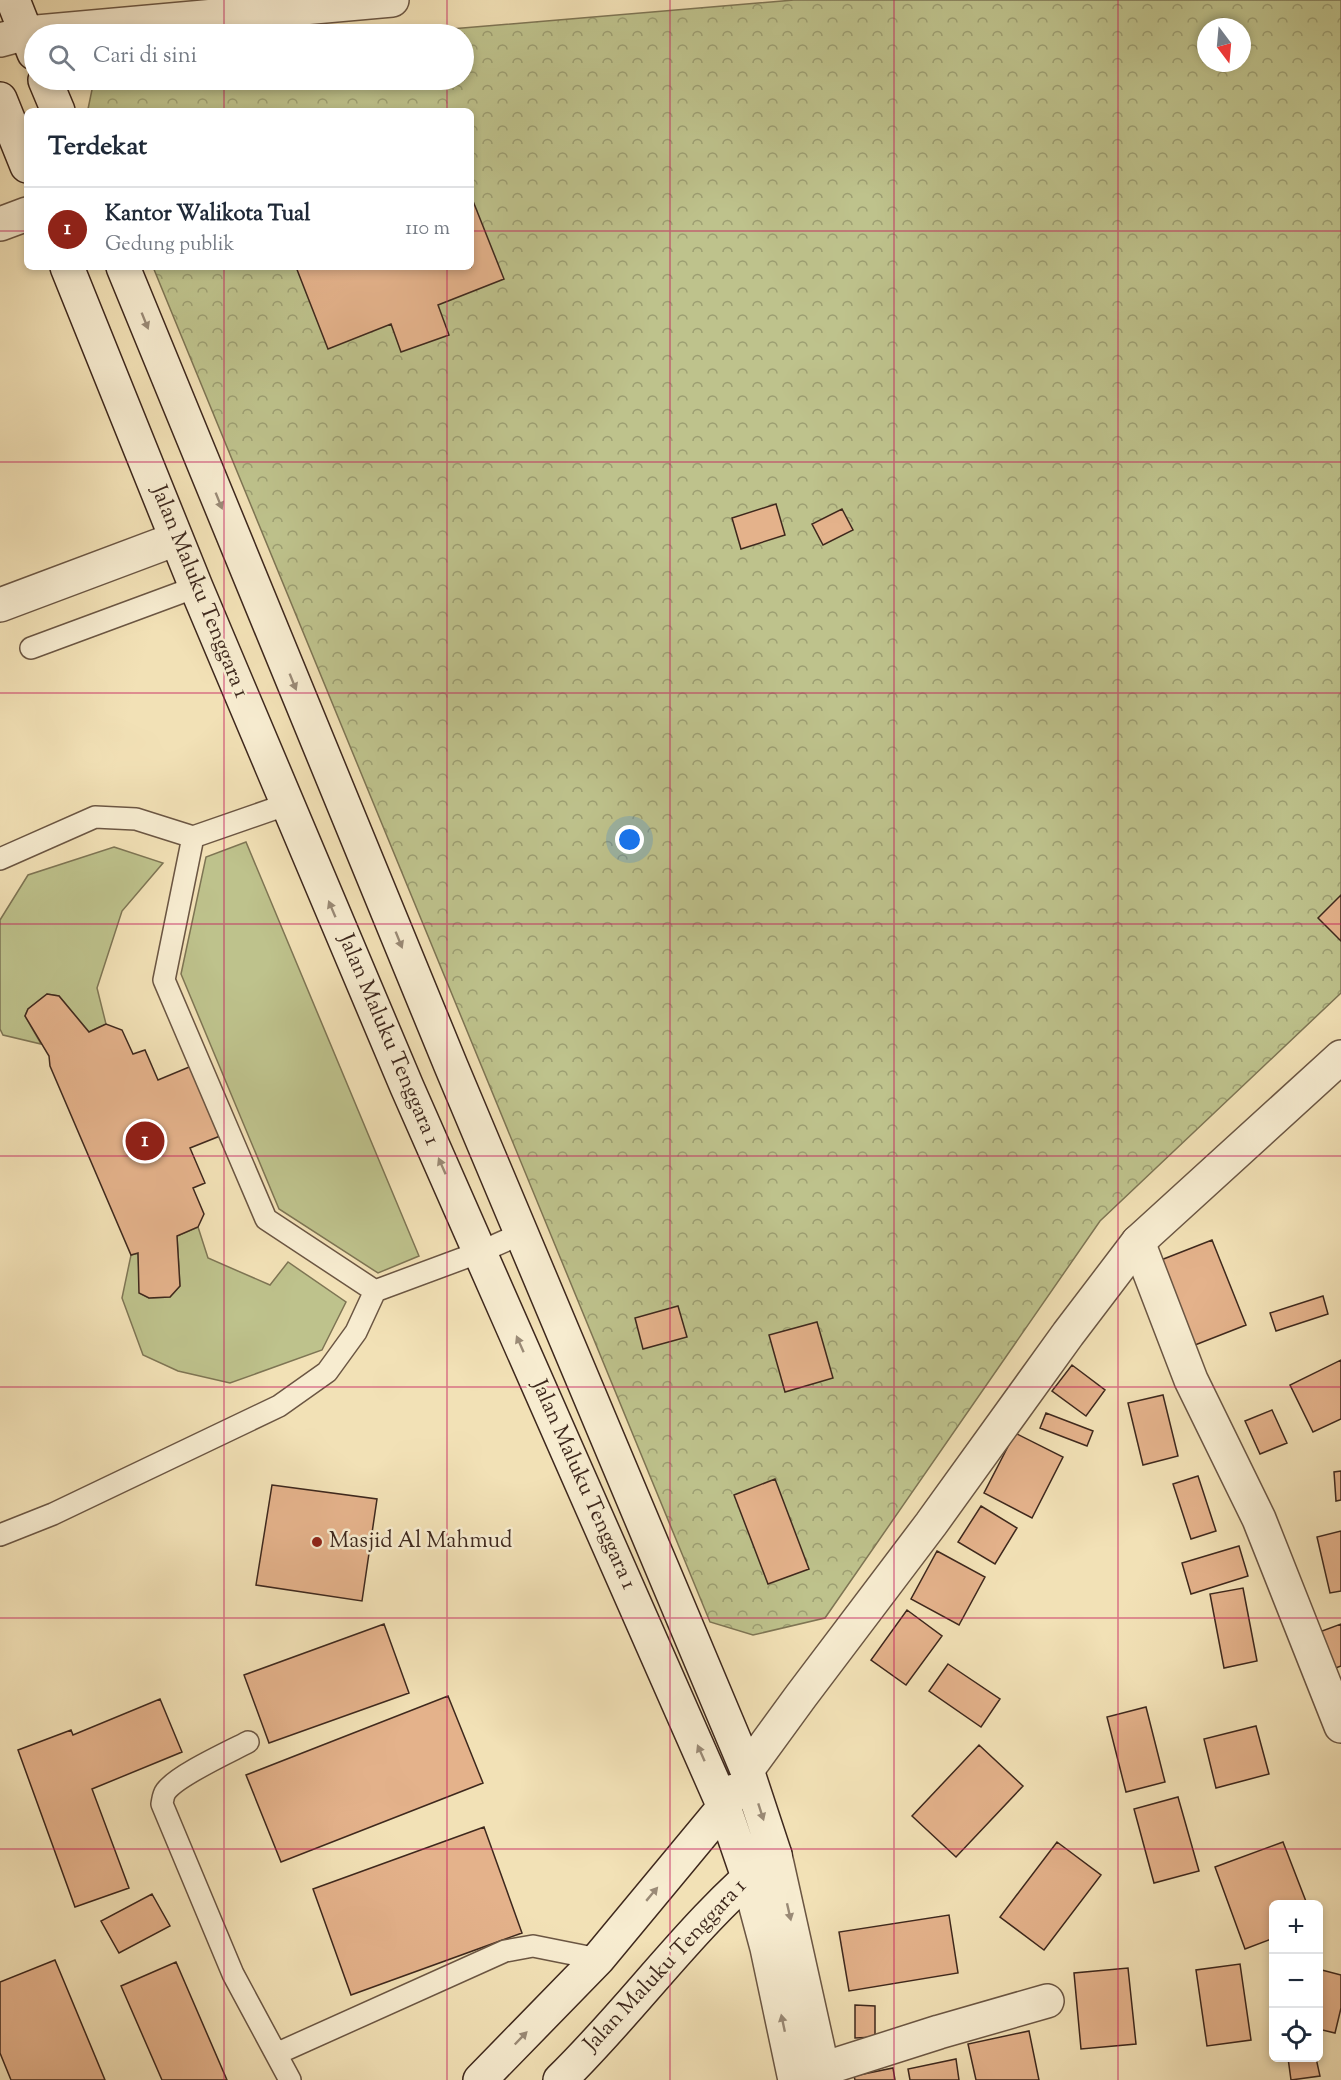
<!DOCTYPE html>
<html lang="id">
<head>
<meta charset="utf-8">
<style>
	:root { --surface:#fff; --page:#f2f2f3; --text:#1f2937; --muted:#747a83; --line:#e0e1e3; --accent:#8f2418 }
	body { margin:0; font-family:"Sorts Mill Goudy",serif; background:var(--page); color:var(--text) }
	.controls { position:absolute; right:18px; bottom:18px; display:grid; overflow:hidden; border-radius:9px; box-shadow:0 3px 9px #0003 }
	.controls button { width:54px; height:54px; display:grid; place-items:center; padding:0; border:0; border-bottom:2px solid var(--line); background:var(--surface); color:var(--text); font:30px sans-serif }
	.compass { position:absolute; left:1197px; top:18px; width:54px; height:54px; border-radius:50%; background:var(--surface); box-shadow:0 3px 9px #0003; rotate:164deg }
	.you { position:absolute; left:630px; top:840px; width:21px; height:21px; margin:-15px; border:4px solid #fff; border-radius:50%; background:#1a73e8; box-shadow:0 0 0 9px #1a73e833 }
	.badge { display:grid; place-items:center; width:39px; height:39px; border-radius:50%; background:var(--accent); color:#fff; font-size:20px; font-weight:700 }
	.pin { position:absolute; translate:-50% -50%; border:3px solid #fff; box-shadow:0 2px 6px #0006 }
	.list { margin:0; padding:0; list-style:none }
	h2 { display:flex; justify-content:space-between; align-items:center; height:78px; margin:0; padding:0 24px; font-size:26px }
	h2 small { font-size:20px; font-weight:400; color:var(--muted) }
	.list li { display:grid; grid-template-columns:39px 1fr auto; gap:18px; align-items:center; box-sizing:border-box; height:84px; padding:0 24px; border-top:2px solid var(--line) }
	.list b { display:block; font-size:22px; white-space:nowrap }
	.list p { margin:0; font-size:20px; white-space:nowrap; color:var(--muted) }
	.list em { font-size:20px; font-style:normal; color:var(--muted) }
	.icon { flex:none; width:33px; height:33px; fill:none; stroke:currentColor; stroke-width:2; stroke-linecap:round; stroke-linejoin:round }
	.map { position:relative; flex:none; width:1341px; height:2080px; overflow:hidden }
	.search { position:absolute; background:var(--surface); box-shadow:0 3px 9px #0003; left:24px; top:24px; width:450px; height:66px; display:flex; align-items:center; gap:15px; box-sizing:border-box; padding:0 21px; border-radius:33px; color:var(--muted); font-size:22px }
	.panel { position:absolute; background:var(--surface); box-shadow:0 3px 9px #0003; left:24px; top:108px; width:450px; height:162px; border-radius:9px }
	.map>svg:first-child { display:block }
	.grass { fill:#bec28c; stroke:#7e7554; stroke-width:1.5 }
	.forest { fill:url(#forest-crowns); stroke:#7e7554; stroke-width:1.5; fill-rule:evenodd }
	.building { fill:#e4b28b; stroke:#3e281d; stroke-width:1.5 }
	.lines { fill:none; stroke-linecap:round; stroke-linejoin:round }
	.service-casing { stroke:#6b5643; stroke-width:24 }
	.minor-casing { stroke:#6b5643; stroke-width:36 }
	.tertiary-casing { stroke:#6b5643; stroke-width:36 }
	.secondary-casing { stroke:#3e281d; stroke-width:36 }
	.service { stroke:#f7ecd0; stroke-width:21 }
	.minor { stroke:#f7ecd0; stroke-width:33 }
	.tertiary { stroke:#f7ecd0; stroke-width:33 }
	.secondary { stroke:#f7ecd0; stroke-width:33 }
	.oneway { fill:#9a8a76 }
	.grid { fill:none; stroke:#c2185b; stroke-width:1.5; stroke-opacity:0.55 }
	.poi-dot { fill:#8f2418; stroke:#f7ecd0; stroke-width:2 }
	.labels { text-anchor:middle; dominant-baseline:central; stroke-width:5; stroke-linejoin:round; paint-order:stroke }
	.street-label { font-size:22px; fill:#3e281d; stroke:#f7ecd0 }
	.poi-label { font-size:22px; fill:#3e281d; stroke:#f7ecd0; text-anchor:start }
</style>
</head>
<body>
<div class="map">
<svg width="1341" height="2080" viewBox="0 0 1341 2080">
	<defs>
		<pattern id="forest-crowns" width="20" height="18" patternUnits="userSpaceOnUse" patternTransform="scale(1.5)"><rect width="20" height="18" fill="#bec28c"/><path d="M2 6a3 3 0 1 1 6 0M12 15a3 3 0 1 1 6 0" fill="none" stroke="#9c9e72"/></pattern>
	</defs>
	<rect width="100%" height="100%" fill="#f2e1b6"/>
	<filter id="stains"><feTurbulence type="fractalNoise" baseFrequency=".00333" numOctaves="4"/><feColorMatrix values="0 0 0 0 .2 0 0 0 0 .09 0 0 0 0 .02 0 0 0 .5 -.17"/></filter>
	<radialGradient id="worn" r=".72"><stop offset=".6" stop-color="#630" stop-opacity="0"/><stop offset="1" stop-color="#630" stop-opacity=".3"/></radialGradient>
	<path class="grass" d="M246 842 419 1256 378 1273 279 1209 181 974 206 857Z
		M114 847 163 863 122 911 97 988 106 1024 89 1032 59 996 47 994 28 1009 25 1016 41 1044 3 1035 0 1029V920L28 875Z
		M198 1227 208 1258 270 1285 288 1262 346 1302 322 1350 230 1383 178 1371 143 1355 122 1298 131 1255 138 1253 140 1293 149 1298 170 1297 180 1286 177 1236Z"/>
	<path class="forest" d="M794 0H1341V993L1100 1221 825 1618 753 1635 710 1622 153 267H471V111H89L88 109 94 80H464V34H391ZM1206 27H1242V63H1206Z"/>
	<path class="building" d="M471 196 504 279 438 305 449 335 401 352 391 324 328 349 296 267H471Z
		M776 504 785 535 741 549 732 518Z
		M842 509 853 530 823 545 812 524Z
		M1341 895V941L1318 918Z
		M47 994 59 996 89 1032 106 1024 122 1030 133 1054 145 1050 158 1080 194 1065 225 1134 190 1148 205 1183 193 1188 204 1214 198 1227 177 1236 180 1286 170 1297 149 1298 139 1293 138 1253 131 1255 50 1066 49 1056 25 1016 28 1009Z
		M1212 1240 1246 1325 1195 1345 1161 1260Z
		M1323 1296 1328 1314 1276 1331 1270 1313Z
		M678 1306 687 1337 643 1349 635 1318Z
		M817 1322 833 1378 785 1392 769 1335Z
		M1341 1360V1419L1313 1432 1290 1385Z
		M1072 1365 1105 1390 1086 1416 1052 1391Z
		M1163 1395 1178 1456 1143 1465 1128 1403Z
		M1272 1410 1287 1443 1260 1454 1245 1421Z
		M1046 1413 1093 1431 1087 1446 1040 1428Z
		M1015 1433 1063 1457 1032 1518 984 1493Z
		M1341 1471V1500L1336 1501 1334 1472Z
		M1198 1476 1216 1531 1191 1539 1173 1484Z
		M775 1479 809 1569 768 1584 734 1495Z
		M272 1485 377 1499 362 1601 256 1585Z
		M981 1506 1017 1528 995 1564 958 1542Z
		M1341 1531V1591L1330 1593 1317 1537Z
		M1239 1546 1248 1576 1191 1594 1182 1563Z
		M937 1551 985 1577 959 1625 911 1599Z
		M1243 1588 1257 1661 1224 1668 1210 1594Z
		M907 1610 942 1636 906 1685 871 1660Z
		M384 1624 409 1693 269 1743 244 1675Z
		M1341 1624V1666L1320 1674 1306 1637Z
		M948 1664 1000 1699 981 1727 929 1691Z
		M448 1696 483 1783 281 1862 246 1775Z
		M160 1699 182 1752 92 1789 129 1888 75 1907 18 1750 71 1730 73 1735Z
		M1146 1707 1165 1782 1126 1792 1107 1717Z
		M1256 1726 1269 1774 1216 1788 1204 1739Z
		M979 1745 1023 1786 956 1857 912 1816Z
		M1178 1797 1199 1871 1154 1883 1134 1809Z
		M484 1827 522 1933 351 1995 313 1889Z
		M1057 1842 1101 1875 1044 1950 1000 1917Z
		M1283 1842 1307 1904H1274V1938L1245 1949 1215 1867Z
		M152 1894 170 1926 119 1953 101 1921Z
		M949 1915 958 1973 849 1991 839 1932Z
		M55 1960 105 2080H11L0 2053V1982Z
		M176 1962 227 2080H162L121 1986Z
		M1240 1964 1251 2040 1207 2046 1196 1970Z
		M1128 1968 1136 2044 1081 2049 1074 1973Z
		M1318 1969 1341 1975V2008L1335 2033 1318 2029Z
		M855 2005 875 2006V2037L855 2038Z
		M1029 2031 1039 2080H976L968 2044Z
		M1288 2058H1316L1320 2076 1291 2080Z
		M956 2059 959 2080H910L908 2069Z
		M893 2068 895 2080H855L854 2076Z"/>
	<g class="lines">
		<defs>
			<path id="service" d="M31 648 196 587
				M193 837 164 980 266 1219 375 1291
				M0 859 95 817 136 819 193 837 288 804
				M0 1535 53 1514 279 1406 327 1372 356 1332 375 1291 480 1252 523 1233
				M248 1742C229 1752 178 1775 166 1791 163 1795 163 1799 162 1804L233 1974 290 2080
				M276 2054 505 1951 533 1946 598 1959"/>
			<path id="minor" d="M0 224 27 214
				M0 605 176 539
				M1138 1242 1191 1380 1259 1519 1341 1726
				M823 2069 939 2032 1047 2001"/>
			<path id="tertiary" d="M0 40 26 33 392 0
				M747 1770 801 1696 931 1524 1068 1334 1138 1242 1341 1057
				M775 1855 825 2080
				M748 1877 767 1948 795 2080"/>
			<path id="secondary" d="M13 0 34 53
				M45 80 58 111
				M0 99 27 166
				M67 267 196 587 407 1087 724 1807 748 1877
				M123 267 451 1066 747 1770 775 1855C694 1920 634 2008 560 2080
				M480 2080 598 1959 724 1807 734 1791"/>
		</defs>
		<use href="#service" class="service-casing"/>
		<use href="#minor" class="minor-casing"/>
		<use href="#tertiary" class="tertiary-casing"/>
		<use href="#secondary" class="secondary-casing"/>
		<use href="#service" class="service"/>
		<use href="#minor" class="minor"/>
		<use href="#tertiary" class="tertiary"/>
		<use href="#secondary" class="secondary"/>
	</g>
	<defs><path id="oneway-solid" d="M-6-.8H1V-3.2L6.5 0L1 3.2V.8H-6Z" transform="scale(1.5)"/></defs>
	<g class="oneway">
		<use href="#oneway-solid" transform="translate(145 321) rotate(68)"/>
		<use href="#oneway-solid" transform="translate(219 501) rotate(68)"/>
		<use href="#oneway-solid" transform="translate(293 682) rotate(68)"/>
		<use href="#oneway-solid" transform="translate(332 909) rotate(-113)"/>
		<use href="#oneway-solid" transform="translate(399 940) rotate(68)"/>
		<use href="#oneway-solid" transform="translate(442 1166) rotate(-114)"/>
		<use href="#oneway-solid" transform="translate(520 1344) rotate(-114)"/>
		<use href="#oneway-solid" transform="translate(701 1753) rotate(-114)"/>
		<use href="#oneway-solid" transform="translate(761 1812) rotate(72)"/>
		<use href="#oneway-solid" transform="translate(652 1894) rotate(-50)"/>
		<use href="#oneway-solid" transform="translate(789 1912) rotate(77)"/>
		<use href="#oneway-solid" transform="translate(783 2023) rotate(-102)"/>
		<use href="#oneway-solid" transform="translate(521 2038) rotate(-46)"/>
	</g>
	<path class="grid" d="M224 0V34M447 0V34M670 0V2080M894 0V2080M1118 0V2080M224 80V111M447 80V111M0 231H27M471 231H1341M224 267V2080M447 267V2080M0 462H1341M0 693H1341M0 924H1341M0 1156H1341M0 1387H1341M0 1618H1341M0 1849H1341"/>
	<circle class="poi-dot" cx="317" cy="1542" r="6"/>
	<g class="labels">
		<g class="street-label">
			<text transform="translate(199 592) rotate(68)">Jalan Maluku Tenggara 1</text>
			<text transform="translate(388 1040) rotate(67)">Jalan Maluku Tenggara 1</text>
			<text transform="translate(583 1485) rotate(66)">Jalan Maluku Tenggara 1</text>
			<text transform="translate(666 1966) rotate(-47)">Jalan Maluku Tenggara 1</text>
		</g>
		<g class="poi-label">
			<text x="329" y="1542">Masjid Al Mahmud</text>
		</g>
	</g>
	<rect width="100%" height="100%" filter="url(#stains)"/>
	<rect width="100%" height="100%" fill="url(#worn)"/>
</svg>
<div class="controls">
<button>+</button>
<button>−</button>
<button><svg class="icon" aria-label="locate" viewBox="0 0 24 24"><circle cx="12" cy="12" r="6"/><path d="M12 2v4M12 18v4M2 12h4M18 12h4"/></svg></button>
</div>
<svg class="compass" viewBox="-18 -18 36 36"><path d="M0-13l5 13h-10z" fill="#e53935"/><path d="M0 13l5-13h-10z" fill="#747a83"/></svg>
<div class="you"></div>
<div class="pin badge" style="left:145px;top:1141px">1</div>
<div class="search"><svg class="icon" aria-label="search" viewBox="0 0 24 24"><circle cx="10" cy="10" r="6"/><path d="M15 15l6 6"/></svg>Cari di sini</div>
<section class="panel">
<h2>Terdekat<small></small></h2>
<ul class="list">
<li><span class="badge">1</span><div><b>Kantor Walikota Tual</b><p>Gedung publik</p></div><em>110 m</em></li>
</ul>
</section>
</div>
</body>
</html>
